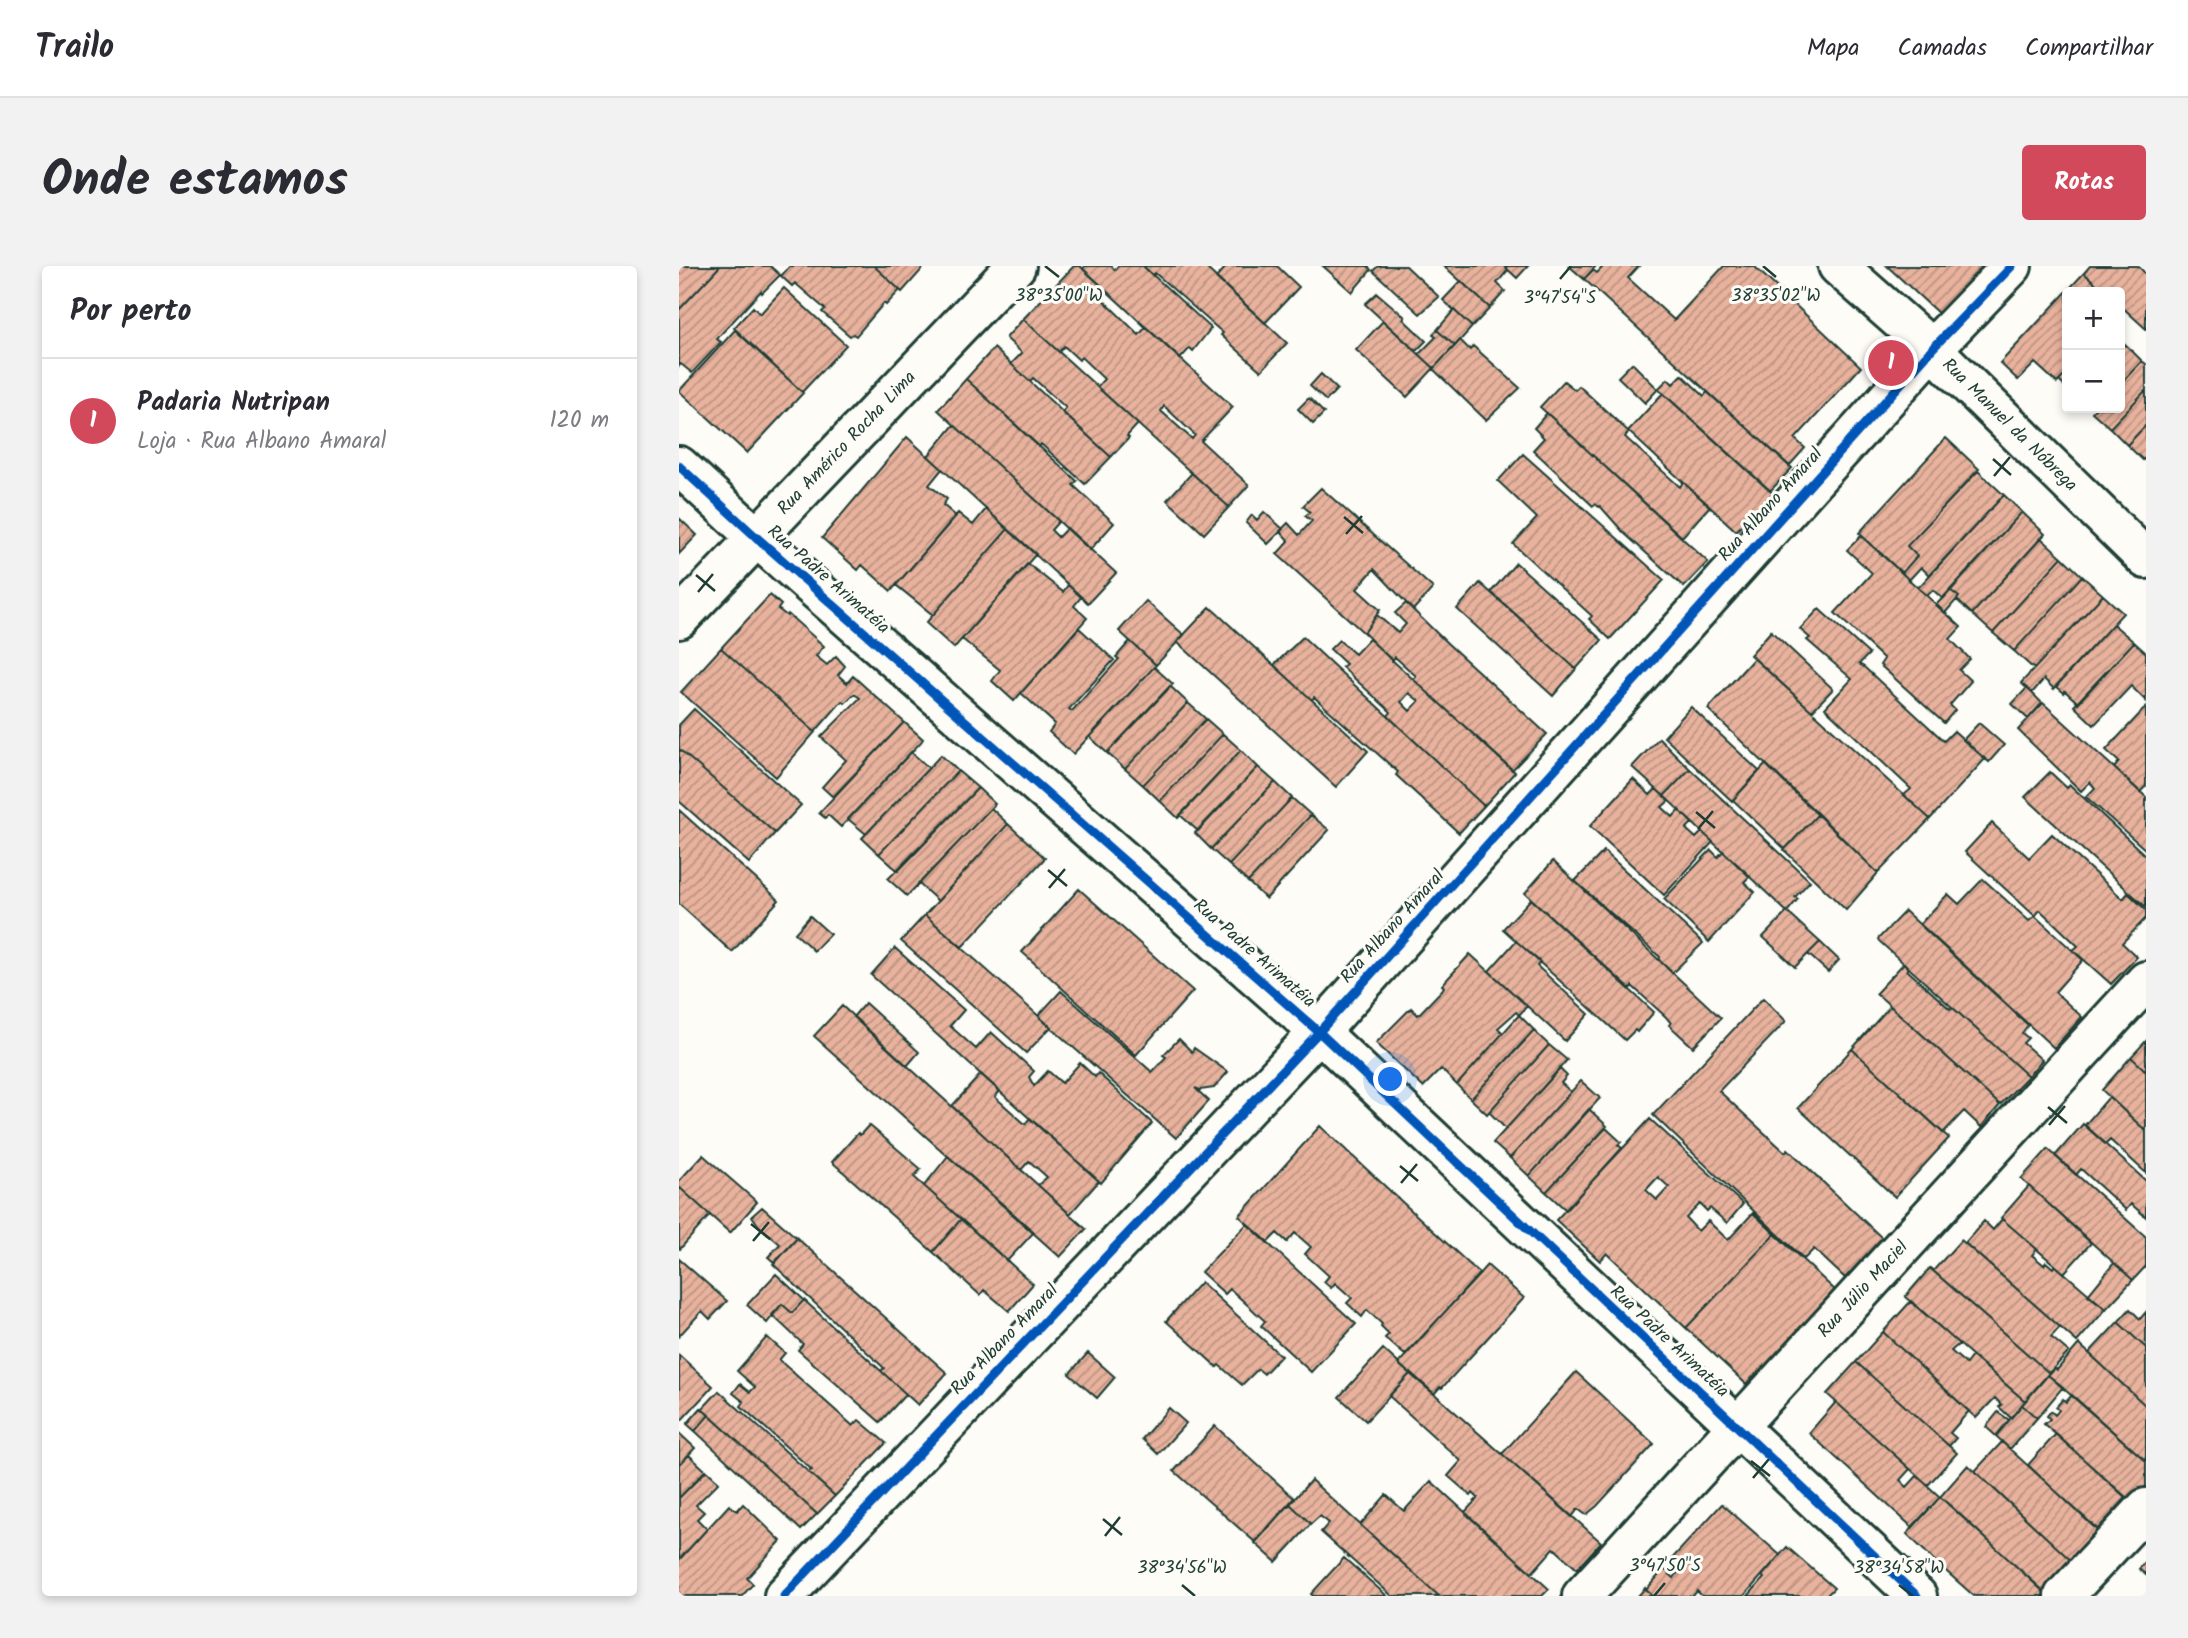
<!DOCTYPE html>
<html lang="pt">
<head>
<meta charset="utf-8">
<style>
	:root { --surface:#fff; --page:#f2f2f3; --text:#2b2b33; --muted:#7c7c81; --line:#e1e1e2; --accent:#d1495b }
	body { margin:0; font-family:Kalam,sans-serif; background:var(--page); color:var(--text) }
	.controls { position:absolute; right:21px; top:21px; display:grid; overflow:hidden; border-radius:7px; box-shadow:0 4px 10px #0003 }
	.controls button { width:63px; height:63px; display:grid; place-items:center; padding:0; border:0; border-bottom:2px solid var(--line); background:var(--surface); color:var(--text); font:35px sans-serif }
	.you { position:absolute; left:712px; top:814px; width:24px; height:24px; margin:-18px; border:5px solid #fff; border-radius:50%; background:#1a73e8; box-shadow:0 0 0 10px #1a73e833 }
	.badge { display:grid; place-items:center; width:46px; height:46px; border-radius:50%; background:var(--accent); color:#fff; font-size:23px; font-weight:700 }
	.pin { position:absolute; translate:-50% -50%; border:4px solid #fff; box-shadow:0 2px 7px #0006 }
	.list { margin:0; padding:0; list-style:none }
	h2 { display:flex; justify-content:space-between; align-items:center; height:91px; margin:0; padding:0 28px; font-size:30px }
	h2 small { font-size:23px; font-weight:400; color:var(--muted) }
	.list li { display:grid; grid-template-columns:46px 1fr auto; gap:21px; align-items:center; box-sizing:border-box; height:126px; padding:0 28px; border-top:2px solid var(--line) }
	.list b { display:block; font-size:26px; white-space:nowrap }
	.list p { margin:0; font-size:23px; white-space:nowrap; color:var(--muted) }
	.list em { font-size:23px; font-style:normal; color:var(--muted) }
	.map { position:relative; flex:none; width:1467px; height:1330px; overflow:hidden; border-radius:7px }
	header { display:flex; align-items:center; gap:42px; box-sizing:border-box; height:98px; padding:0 35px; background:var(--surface); border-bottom:2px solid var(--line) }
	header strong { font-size:33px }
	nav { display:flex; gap:38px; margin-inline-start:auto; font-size:24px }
	.intro { display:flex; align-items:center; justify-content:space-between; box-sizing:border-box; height:168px; padding:0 42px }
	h1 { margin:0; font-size:49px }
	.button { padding:18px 32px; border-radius:7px; background:var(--accent); color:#fff; font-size:24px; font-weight:700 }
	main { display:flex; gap:42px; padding:0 42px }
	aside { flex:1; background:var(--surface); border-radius:7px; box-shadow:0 4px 10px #0003 }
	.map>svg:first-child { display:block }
	.building { fill:url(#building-hatch); stroke:#1f3d34; stroke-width:2; fill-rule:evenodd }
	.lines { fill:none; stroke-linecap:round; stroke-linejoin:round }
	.minor-casing { stroke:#1f3d34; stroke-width:44 }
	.minor { stroke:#fdfcf7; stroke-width:38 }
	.cycleway-casing { stroke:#fdfcf7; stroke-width:13 }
	.cycleway { stroke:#0057b8; stroke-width:9 }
	.ticks { fill:none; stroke:#1f3d34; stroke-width:2.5 }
	.labels { text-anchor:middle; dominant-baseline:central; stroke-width:6; stroke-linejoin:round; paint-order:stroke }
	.street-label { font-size:18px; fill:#1f3d34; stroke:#fdfcf7 }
	.ticks-label { font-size:18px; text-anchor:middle; fill:#1f3d34; stroke:#fdfcf7; stroke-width:6; stroke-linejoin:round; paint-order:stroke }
</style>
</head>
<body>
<header>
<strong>Trailo</strong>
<nav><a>Mapa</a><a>Camadas</a><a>Compartilhar</a></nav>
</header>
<div class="intro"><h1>Onde estamos</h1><a class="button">Rotas</a></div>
<main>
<aside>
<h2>Por perto<small></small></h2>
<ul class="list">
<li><span class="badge">1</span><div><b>Padaria Nutripan</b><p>Loja · Rua Albano Amaral</p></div><em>120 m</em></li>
</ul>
</aside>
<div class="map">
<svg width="1467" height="1330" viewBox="0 0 1467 1330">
	<defs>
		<pattern id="building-hatch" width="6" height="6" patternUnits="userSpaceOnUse" patternTransform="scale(1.75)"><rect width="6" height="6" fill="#e8b29d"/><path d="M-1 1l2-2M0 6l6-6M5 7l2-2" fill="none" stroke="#bb9281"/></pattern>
	</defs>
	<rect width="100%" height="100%" fill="#fdfcf7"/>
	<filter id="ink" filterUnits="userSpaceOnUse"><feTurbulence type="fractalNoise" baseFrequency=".0143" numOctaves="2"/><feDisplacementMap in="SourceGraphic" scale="14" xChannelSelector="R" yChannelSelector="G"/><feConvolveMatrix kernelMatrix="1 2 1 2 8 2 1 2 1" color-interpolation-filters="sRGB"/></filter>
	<g filter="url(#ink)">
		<path class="building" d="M0 0H41L0 44Z
			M41 0H91L101 9 83 27 82 25 44 66 38 73 42 76 13 107 2 98 0 100V44Z
			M111 0H195L221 24 207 39 205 37 177 70 174 68 171 70 143 46 146 43 116 17 113 20 102 10Z
			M195 0H246L223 26Z
			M395 0H401L422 19 416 26 460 69 467 61 554 141 522 175 570 219 550 241 418 121 425 113 402 91 400 94 385 80 380 86 344 53ZM485 140 516 169 513 173 482 145Z
			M406 0H432L436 4 439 0H464L532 62 514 85 511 82 501 93 404 3Z
			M464 0H525L608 77 582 105 542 69 544 67 476 7 474 10Z
			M548 0H598L620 21 586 57 537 12Z
			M644 0H689L692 4 673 26Z
			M727 0 760 31 741 48 694 5 699 0Z
			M765 0H825L829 4 818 17 826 25 811 42Z
			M825 0H849L838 12Z
			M890 0H917L905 13Z
			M921 0H960L949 12 995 54 1045 0H1075L1182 101 1116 173 1126 182 1110 200 905 13 914 4 918 7 923 2Z
			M1208 0H1305L1260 48Z
			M1411 0H1459L1467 8V63L1441 39V26H1426L1405 7Z
			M1405 7 1424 24 1388 26V107L1378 117 1356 97 1339 114 1321 97Z
			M782 15 811 42 793 61 764 34Z
			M105 22 167 79 123 126 55 62 74 41 81 48Z
			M698 27 726 51 724 53 747 75 737 85 686 38Z
			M775 44 793 61 776 80 758 64Z
			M344 53 459 158 448 170 450 172 432 191 383 146 387 142 354 112 351 115 332 98 343 87 327 72Z
			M704 55 755 102 728 131 677 84Z
			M56 64 124 127 68 187 0 125Z
			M758 64 776 80 755 102 740 88 757 71 754 69Z
			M781 74 791 84 794 80 841 122 807 154 754 103Z
			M1446 78 1463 95 1441 118V84Z
			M315 82 432 191 406 218 362 178 360 181 287 113Z
			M1463 95 1467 98V124L1431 162 1413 146 1417 142H1441V118Z
			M953 97 979 123 966 137 939 111Z
			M1388 107V123L1380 115Z
			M642 108 658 123 647 135 631 120Z
			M1003 109 1025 130 1028 126 1113 202 1091 225 979 123 989 113 994 118Z
			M287 113 398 215 394 219 435 257 411 284 259 144Z
			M885 115 896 124 900 120 950 166 946 171 1001 221 1004 216 1031 240 1003 271 861 141Z
			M1467 124V159L1448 179 1431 162Z
			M984 127 1094 227 1057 265 949 165Z
			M630 132 645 147 634 158 619 143Z
			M868 147 1029 296 1005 321 945 267 921 240 920 241 916 238 914 240 854 184 865 172 855 162Z
			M275 159 380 255 372 264 379 271 388 262 437 307 409 337 249 190Z
			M1467 159V191L1464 194 1448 179Z
			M228 171 263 203 250 219 268 233 264 239 277 250 212 325 183 299 179 304 143 272Z
			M1267 172 1300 203 1228 280 1238 290 1223 307 1180 267Z
			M844 188 985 314 931 373 910 353 913 350 834 278 858 252 819 215Z
			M1299 205 1325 229 1250 309 1242 301 1230 314 1223 307 1238 290 1228 280Z
			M513 207 550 241 525 268 488 234Z
			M642 222 754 322 734 344 695 303 678 323 701 344 685 367 598 288 610 275 601 265 609 257 620 269 633 255 626 250 631 246 624 240Z
			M1325 229 1343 246 1264 333 1254 324 1248 330 1239 322Z
			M307 243 329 263 254 349 217 319 279 247 294 259Z
			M585 246 604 263 589 278 567 257 573 249 578 254Z
			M1343 246 1366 268 1293 348 1278 334 1280 331 1271 324Z
			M0 252 18 269 0 288Z
			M329 263 357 288 275 382 247 357Z
			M1182 270 1282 361 1271 373 1291 393 1280 404 1292 415 1271 439 1276 444 1265 457 1201 399 1205 393 1156 347 1193 307 1168 284Z
			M1362 272 1383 291 1314 367 1293 348Z
			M1383 291 1403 310 1335 385 1314 367Z
			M837 297 923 374 897 403 812 326Z
			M349 298 384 326 389 319 402 331 395 340 408 352 335 435 313 415 321 404 283 373Z
			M1403 310 1424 329 1355 403 1335 385Z
			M801 317 897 403 874 430 778 343Z
			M1271 324 1280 331 1266 347 1257 339Z
			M91 329 102 339 99 343 108 350 109 348 145 380 137 390 148 399 157 390 166 400 159 409 168 417 174 410 225 456 154 531 143 521 167 494 142 471 181 432 175 428 166 437 163 435 136 466 42 382Z
			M1424 329 1444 347 1375 423 1365 413 1353 427 1342 417Z
			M467 335 505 369 477 399 440 365Z
			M727 337 768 377 868 468 833 504 734 413 737 410 716 391 713 395 685 367 698 349 719 367 727 358 716 347Z
			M531 341 689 485 657 521 498 376Z
			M1140 343 1190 388 1180 398 1185 401 1265 475 1275 465 1306 493 1251 553 1225 529 1232 523 1146 442 1173 413 1128 374 1131 372 1121 363Z
			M1434 358 1455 376 1399 437 1386 425 1385 427 1377 420Z
			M400 362 435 394 390 443 393 445 440 393 437 391 451 375 477 399 394 488 370 466 376 458 342 427Z
			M1092 365 1154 423 1133 445 1071 389Z
			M624 371 805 540 780 567 717 509 719 506 635 431 633 434 595 399Z
			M690 373 836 506 805 540 709 450 712 446 663 401 667 398 651 383 660 374 676 388ZM730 427 740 435 731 445 722 436Z
			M1455 376 1467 387V435L1452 420 1415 459 1395 440Z
			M42 382 136 466 97 511 2 426Z
			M1075 392 1251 553 1199 607 1029 443Z
			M475 401 494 418 428 487 411 471Z
			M491 420 509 437 446 503 428 487Z
			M1348 422 1363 437 1349 453 1333 438Z
			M509 437 527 453 464 519 446 503Z
			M1364 437 1467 531V584L1407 531 1416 522 1411 516 1402 525 1339 464Z
			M1012 441 1080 505 1053 535 985 471Z
			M1467 441V520L1461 526 1435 502 1440 496 1427 484Z
			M15 443 122 539 96 567 0 483V459Z
			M527 453 544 468 481 535 464 519Z
			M225 456 244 473 242 476 162 561 149 549 146 552 140 547Z
			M1300 457 1325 479 1310 496 1284 474Z
			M544 468 562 484 499 552 481 535Z
			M980 472 1011 503 985 530 953 501Z
			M0 483 96 567 70 597 0 535Z
			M562 484 579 501 519 565 501 549Z
			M232 486 250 502 187 568 169 553Z
			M262 489 279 505 200 588 183 572Z
			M1087 498 1139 548 1106 583 1054 534Z
			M579 501 596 516 532 583 516 567Z
			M1011 503 1131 615 1116 631 1119 633 1108 646 985 530Z
			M279 505 299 522 219 605 200 588Z
			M1371 506 1388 522 1391 519 1467 590V641L1346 531Z
			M954 513 971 529 977 523 990 535 983 541 994 551 1000 544 1013 557 1007 563 1017 572 1023 566 1034 576 985 629 911 560Z
			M596 516 613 532 550 599 532 583Z
			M299 522 316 538 228 630 209 613Z
			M613 532 632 549 569 616 550 599Z
			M312 542 329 558 259 635 240 618Z
			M0 544 100 634 53 686 0 638Z
			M1139 548 1199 607 1167 644 1105 584Z
			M632 549 650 564 587 633 569 616Z
			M1313 557 1350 592 1373 568 1444 633 1449 627 1467 644V652L1443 677 1458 691 1432 718 1394 684 1399 680 1361 644 1356 650 1286 586Z
			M329 558 366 592 283 681 246 649Z
			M1032 584 1039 591 1044 585 1071 610 1065 616 1076 626 1030 676 985 633Z
			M925 585 1024 677 993 707 980 694 981 691 896 615Z
			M874 595 1042 752 1014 781 990 759 992 757 987 751 953 720 951 723 846 627Z
			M1304 613 1350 655 1356 650 1404 694 1376 726 1403 751 1375 782 1241 658 1269 628 1280 638Z
			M400 623 514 725 457 789 343 686Z
			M852 633 975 746 958 766 956 764 946 774 824 663Z
			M1226 645 1349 759 1343 767 1349 772 1344 777 1363 794 1349 810 1200 675 1199 673Z
			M1108 646 1141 676 1116 701 1084 671Z
			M246 649 372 761 347 787 222 675Z
			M131 650 151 668 135 685 116 667Z
			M837 675 861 696 858 700 910 748 886 775 810 705Z
			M1141 676 1160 694 1149 706 1129 688Z
			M216 682 285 744 271 760 297 783 312 766 355 805 350 811 355 820 369 805 383 817 401 797 416 811 419 807 473 857 422 917 192 709Z
			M791 688 848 740 840 749 837 746 819 762 824 767 778 819 762 803 744 821 697 777 732 742 739 749 763 724 765 721 763 719Z
			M1225 697 1230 702 1228 704 1271 743 1273 741 1349 810 1321 839 1197 727Z
			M382 725 473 806 487 791 484 789 500 773 513 786 515 782 549 806 535 822 521 824 516 822 530 835 497 872 361 752 360 749Z
			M1084 732 1107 755 1040 825 1106 886 1109 883 1203 972 1166 1012 1135 983 1125 993 974 849Z
			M186 737 240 786 228 800 174 751Z
			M163 740 407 963 381 991 135 770Z
			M1211 740 1321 839 1302 861 1285 845 1264 867 1173 783Z
			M840 749 855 764 792 833 778 819Z
			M855 765 870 779 808 848 792 833Z
			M1467 775V805L1452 791Z
			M870 779 888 794 827 863 810 846Z
			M1173 783 1270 872 1216 931 1119 842Z
			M1452 791 1467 805V865L1423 824Z
			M881 803 888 810 882 817 892 826 831 892 814 877Z
			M302 808 321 825 316 831 346 858 351 852 420 915 391 948 359 919 368 911 350 895 342 904 273 840Z
			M902 815 921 832 850 910 831 892Z
			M1430 831 1467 865V907L1431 874 1427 878 1406 859Z
			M910 843 928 860 867 926 850 910Z
			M971 853 1064 938 1048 957 1031 942 1028 945 1021 938 1007 952 1019 965 1029 955 1049 974 1074 947 1096 968 1007 1062 928 987 921 995 877 954ZM979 911 990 921 978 934 967 924Z
			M1404 858 1467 915V951L1452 938 1447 944 1402 903 1397 909 1376 890Z
			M190 859 242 903 235 911 282 953 254 986 153 896 179 867 181 869Z
			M641 860 801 1008 726 1089 706 1072 710 1068 702 1060 703 1058 688 1044 683 1051 668 1037 673 1032 656 1017 652 1022 645 1016 650 1010 626 988 632 981 616 967 608 976 598 967 589 976 560 950Z
			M927 862 942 876 939 879 943 882 887 944 867 926Z
			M1369 883 1467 971V1000L1454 1014 1342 913Z
			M24 889 78 936 51 967 0 921V915Z
			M269 890 355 966 328 995 245 920Z
			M1350 920 1412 977 1385 1007 1322 952Z
			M0 921 31 949 1 983 0 982Z
			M83 941 118 972 96 997 89 991 101 978 80 960 73 950Z
			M282 953 354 1018 330 1045 305 1024 301 1029 254 986Z
			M1323 953 1358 983 1353 989 1365 999 1367 996 1374 1002 1376 999 1427 1043 1398 1076 1286 977 1305 955 1314 964Z
			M568 958 677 1058 632 1106 582 1060 586 1055 551 1023 546 1028 522 1006Z
			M1096 968 1158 1026 1083 1106 1081 1104 1067 1118 1007 1062Z
			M118 972 268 1107 239 1139 202 1105 205 1102 94 998Z
			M1282 974 1381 1061 1372 1071 1390 1086 1370 1107 1254 1005Z
			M0 993 48 1035 31 1053 23 1045 0 1070Z
			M1435 997 1454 1014 1427 1043 1409 1029Z
			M808 999 845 1032 763 1122 761 1121 755 1128 719 1098Z
			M1251 1002 1370 1107 1346 1135 1226 1031Z
			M97 1008 125 1034 113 1047 103 1038 88 1057 68 1039Z
			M522 1016 602 1090 585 1108 579 1103 563 1119 540 1099 538 1101 487 1055Z
			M125 1034 227 1128 201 1156 119 1084 124 1078 93 1049 103 1038 113 1047Z
			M1232 1035 1280 1078 1272 1085 1287 1098 1293 1090 1346 1135 1332 1152 1320 1141 1323 1139 1316 1132 1297 1152 1204 1066Z
			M1451 1043 1461 1053 1467 1046V1082L1439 1056Z
			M1439 1056 1467 1082V1140L1410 1087Z
			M1204 1066 1290 1145 1271 1167 1277 1172 1270 1180 1177 1096Z
			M88 1071 106 1087 100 1094 174 1160 180 1154 207 1177 156 1230 129 1206 133 1204 62 1140 65 1136 54 1127 61 1118 71 1126 76 1121 58 1105Z
			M1400 1078 1467 1140V1195L1369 1109 1376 1102 1378 1104Z
			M704 1083 731 1108 687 1155 660 1131Z
			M409 1087 436 1111 418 1132 390 1108Z
			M0 1089 34 1120 0 1157Z
			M1177 1096 1278 1187 1249 1219 1148 1128Z
			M897 1106 975 1178 918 1240 907 1249 899 1243 893 1251 823 1188Z
			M732 1107 922 1276 898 1303 875 1282 853 1307 787 1248 786 1246 799 1232 794 1227 792 1230 769 1210 782 1195 710 1130Z
			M1369 1109 1384 1121 1358 1152 1343 1139Z
			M40 1125 156 1230 138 1248 23 1143Z
			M1393 1129 1467 1195V1227L1456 1239 1365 1158 1371 1153 1368 1150 1372 1145 1376 1149 1380 1144 1377 1141 1384 1133 1387 1136Z
			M1157 1136 1231 1203 1221 1214 1228 1221 1238 1210 1261 1231 1233 1261 1130 1167Z
			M1343 1139 1358 1152 1331 1183 1317 1170Z
			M22 1142 30 1149 16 1165 8 1158Z
			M490 1142 507 1157 479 1188 463 1173Z
			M1319 1146 1330 1154 1317 1170 1307 1161Z
			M30 1149 138 1248 122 1264 16 1165Z
			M536 1160 615 1232 576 1276 495 1205Z
			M0 1167 16 1182 0 1199Z
			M1377 1168 1447 1232 1418 1264 1349 1199Z
			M1323 1176 1426 1270 1399 1301 1296 1205Z
			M10 1189 27 1205 0 1232V1199Z
			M1289 1199 1397 1299 1369 1329 1261 1231Z
			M27 1204 40 1216 17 1239 25 1246 18 1253 28 1263 0 1294V1232Z
			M632 1214 686 1263 760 1330H713L642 1266 650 1257 641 1250 632 1258 611 1238Z
			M752 1215 870 1323 863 1330H760L681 1259 707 1229 725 1245Z
			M1261 1231 1273 1241 1369 1330H1295L1259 1298 1228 1268Z
			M64 1238 102 1275 68 1312 74 1318 63 1330H0V1294L50 1239 58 1245Z
			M611 1238 632 1258 597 1296 576 1277Z
			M1043 1238 1101 1289 1065 1330H1023L1018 1325 1014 1330H974L967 1324 985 1303 995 1312 1000 1305 990 1296Z
			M1108 1281 1155 1322 1147 1330H1069L1085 1312 1083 1310Z
			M665 1292 708 1330H634L632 1328Z
			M1467 1295V1309L1460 1303Z
			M966 1322 967 1324 974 1330H959Z"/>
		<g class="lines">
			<defs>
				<g id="minor">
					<path id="s1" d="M1159 0 1253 83 1467 293"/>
					<path d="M0 200 77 271 640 766 1238 1330"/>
					<path id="s2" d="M0 353 337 0"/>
					<path d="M105 1330 640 766 1253 83 1333 0"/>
					<path id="s3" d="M903 1330 1467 715"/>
					<path d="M1385 1330 1467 1242"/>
				</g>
			</defs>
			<use href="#minor" class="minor-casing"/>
			<use href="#minor" class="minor"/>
			<defs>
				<path id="cycleway" d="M0 200 77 271 640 766 1238 1330
					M105 1330 640 766 1253 83 1333 0"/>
			</defs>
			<use href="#cycleway" class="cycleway-casing"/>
			<use href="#cycleway" class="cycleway"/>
		</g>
	</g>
	<path class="ticks" d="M366 0 380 11M1084 0 1097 11M881 13 892 0M1314 193 1332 209M1315 210 1331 191M665 251 684 267M667 268 683 250M17 309 36 325M19 326 34 308M1017 546 1036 562M1019 563 1034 545M369 604 388 620M370 622 386 603M1369 841 1388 857M1370 859 1386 840M721 900 739 915M722 917 738 898M72 958 91 973M74 975 90 956M1072 1195 1091 1210M1074 1212 1090 1193M424 1253 443 1269M426 1270 441 1251M503 1319 516 1330M1220 1319 1234 1330M975 1330 986 1317"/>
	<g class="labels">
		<g class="street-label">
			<text stroke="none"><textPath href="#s1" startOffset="234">Rua Manuel da Nóbrega</textPath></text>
			<text stroke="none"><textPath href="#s2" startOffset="243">Rua Américo Rocha Lima</textPath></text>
			<text transform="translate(1092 239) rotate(-48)">Rua Albano Amaral</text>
			<text transform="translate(149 314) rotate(41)">Rua Padre Arimatéia</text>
			<text transform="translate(714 661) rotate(-48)">Rua Albano Amaral</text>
			<text transform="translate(575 688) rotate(41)">Rua Padre Arimatéia</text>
			<text stroke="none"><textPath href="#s3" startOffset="416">Rua Júlio Maciel</textPath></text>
			<text transform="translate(326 1074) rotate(-46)">Rua Albano Amaral</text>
			<text transform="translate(990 1076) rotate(43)">Rua Padre Arimatéia</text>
		</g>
	</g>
	<g class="ticks-label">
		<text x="380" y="35">38°35'00"W</text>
		<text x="1097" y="35">38°35'02"W</text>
		<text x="881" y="37">3°47'54"S</text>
		<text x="986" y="1305">3°47'50"S</text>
		<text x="503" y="1307">38°34'56"W</text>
		<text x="1220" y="1307">38°34'58"W</text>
	</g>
</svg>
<div class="controls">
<button>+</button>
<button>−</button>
</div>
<div class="you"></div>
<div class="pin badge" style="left:1212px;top:97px">1</div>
</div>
</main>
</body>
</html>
